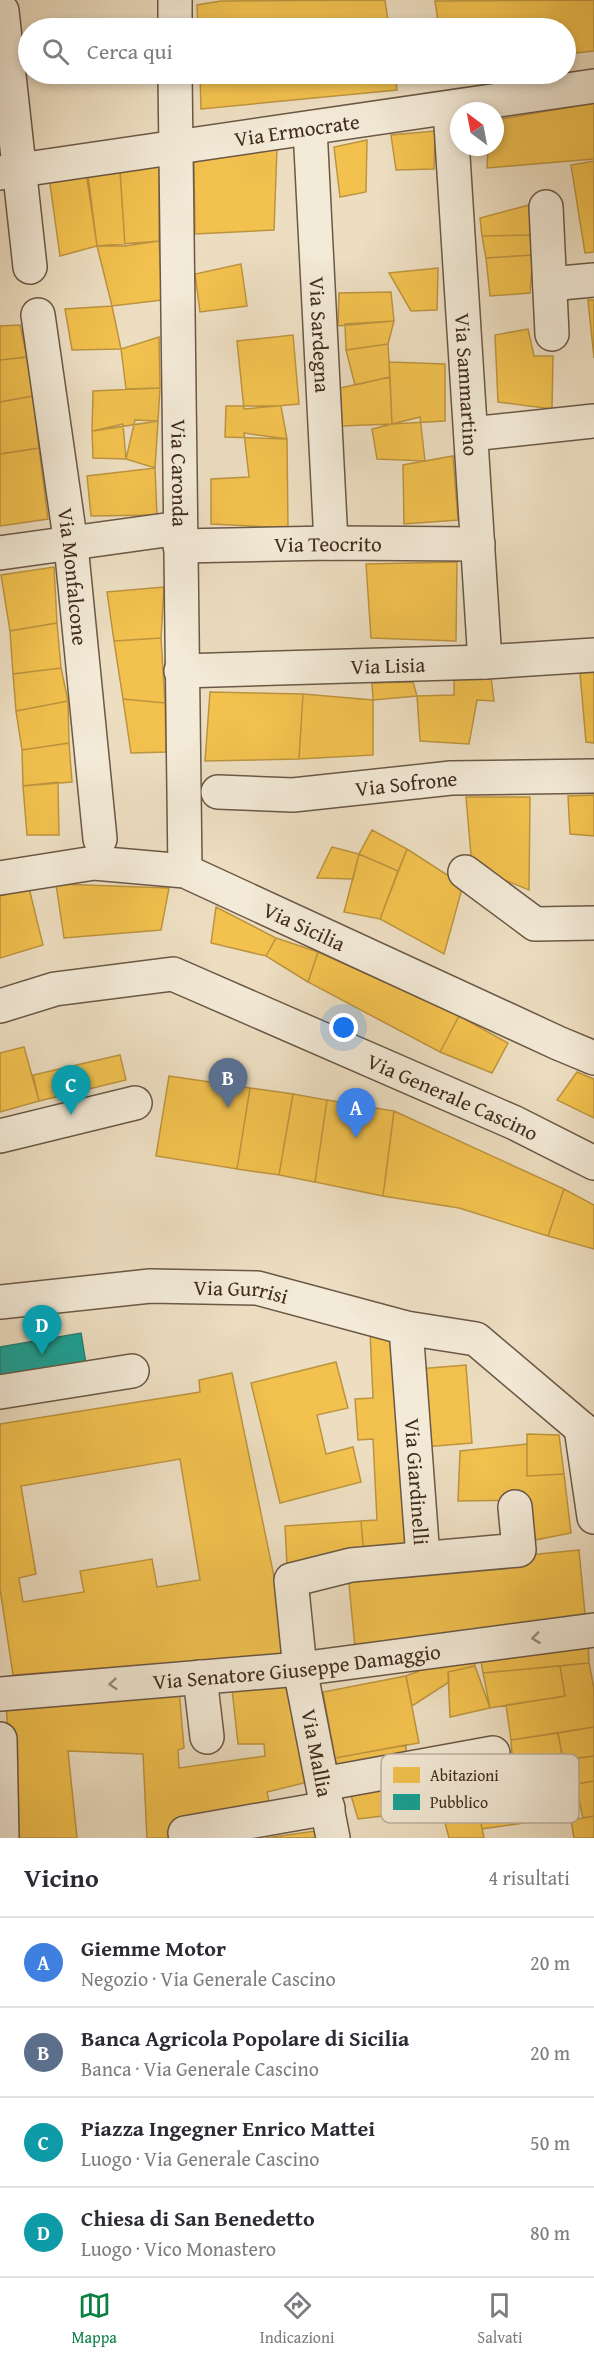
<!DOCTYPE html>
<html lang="it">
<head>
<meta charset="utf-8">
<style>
	:root { --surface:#fff; --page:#f7f7f7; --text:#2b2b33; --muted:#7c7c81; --line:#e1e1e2; --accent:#0b8043 }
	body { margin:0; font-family:"Gentium Book Plus",serif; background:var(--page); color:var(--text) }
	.compass { position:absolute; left:450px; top:102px; width:54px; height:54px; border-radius:50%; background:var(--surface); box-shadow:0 3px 9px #0003; rotate:328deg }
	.you { position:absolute; left:344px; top:1028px; width:21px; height:21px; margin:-15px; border:4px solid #fff; border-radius:50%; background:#1a73e8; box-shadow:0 0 0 9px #1a73e833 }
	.badge { display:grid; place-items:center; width:39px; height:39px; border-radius:50%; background:var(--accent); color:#fff; font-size:20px; font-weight:700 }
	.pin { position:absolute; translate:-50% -50px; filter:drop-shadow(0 2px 3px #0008) }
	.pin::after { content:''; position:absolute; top:32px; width:21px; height:18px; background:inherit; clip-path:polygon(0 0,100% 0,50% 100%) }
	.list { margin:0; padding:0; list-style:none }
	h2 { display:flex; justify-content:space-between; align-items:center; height:78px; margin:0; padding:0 24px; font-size:26px }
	h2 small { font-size:20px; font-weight:400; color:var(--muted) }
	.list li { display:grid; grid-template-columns:39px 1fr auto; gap:18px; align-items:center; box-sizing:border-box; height:90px; padding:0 24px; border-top:2px solid var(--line) }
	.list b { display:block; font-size:22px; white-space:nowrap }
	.list p { margin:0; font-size:20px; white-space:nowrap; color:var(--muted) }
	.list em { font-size:20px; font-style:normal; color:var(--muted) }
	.icon { flex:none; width:33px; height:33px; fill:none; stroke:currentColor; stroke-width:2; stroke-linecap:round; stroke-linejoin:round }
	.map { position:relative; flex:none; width:594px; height:1838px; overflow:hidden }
	.search { position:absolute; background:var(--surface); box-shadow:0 3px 9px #0003; left:18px; right:18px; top:18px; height:66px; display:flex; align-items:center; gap:15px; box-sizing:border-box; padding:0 21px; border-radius:33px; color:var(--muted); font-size:22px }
	.sheet { height:438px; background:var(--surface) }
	nav { display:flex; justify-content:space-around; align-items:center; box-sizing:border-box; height:84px; border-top:2px solid var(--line); background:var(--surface); font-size:16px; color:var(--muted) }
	nav a { display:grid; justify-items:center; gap:3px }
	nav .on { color:var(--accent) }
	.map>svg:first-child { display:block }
	.homes { fill:#f2c14e; stroke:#bd943f; stroke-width:1.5; fill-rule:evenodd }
	.public { fill:#17a398; stroke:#237f73; stroke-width:1.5 }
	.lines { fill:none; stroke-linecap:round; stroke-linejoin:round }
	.minor-casing { stroke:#6b5846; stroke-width:36 }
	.minor { stroke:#f3ead7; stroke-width:33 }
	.oneway { stroke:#9a8b7a }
	.labels { text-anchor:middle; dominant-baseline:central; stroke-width:6; stroke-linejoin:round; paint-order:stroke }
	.street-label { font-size:21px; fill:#402c1d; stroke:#f3ead7 }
	.key { fill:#f3ead7; stroke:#bdb19f; stroke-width:1.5 }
	.key-label { font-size:16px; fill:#402c1d }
</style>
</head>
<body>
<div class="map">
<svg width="594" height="1838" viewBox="0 0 594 1838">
	<rect width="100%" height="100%" fill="#eddec1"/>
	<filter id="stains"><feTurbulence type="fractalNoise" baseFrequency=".00333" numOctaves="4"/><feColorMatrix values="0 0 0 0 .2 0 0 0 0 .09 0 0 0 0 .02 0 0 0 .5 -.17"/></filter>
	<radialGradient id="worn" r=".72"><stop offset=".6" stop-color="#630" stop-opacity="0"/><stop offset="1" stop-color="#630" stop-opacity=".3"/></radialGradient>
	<path class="homes" d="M385 0 389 28H198L197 5 221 1Z
		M594 0V51L566 54V28H439L435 1Z
		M200 74H395L397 90 201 109Z
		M594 103V159L487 168 488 147H495V120Z
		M435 131 434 169 396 170 391 135Z
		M367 140 366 192 340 197 334 147Z
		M277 148 274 230 195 234 194 162Z
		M594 161V252L585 253 571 165Z
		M159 164V241L125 246 120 171Z
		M120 171 125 246H97L88 176Z
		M86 172 97 246 60 256 49 177Z
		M529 205 532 235 482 236 480 218Z
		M532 235 533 255 486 258 482 236Z
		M159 241 162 300 112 306 97 246Z
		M533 255 530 293 490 296 486 258Z
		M241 264 247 306 200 312 195 274Z
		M438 268 437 310 411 311 389 273Z
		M391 292 394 321 338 326 339 293Z
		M588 300H594V358Z
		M112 306 121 349 72 350 65 309Z
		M394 321 388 344 346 350 345 324Z
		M20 325 27 357 0 360V326Z
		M528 329 534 356H553L552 409 498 402 495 335Z
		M293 335 299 404 244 409 237 341Z
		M159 337 160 388 126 389 121 349Z
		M388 344 390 377 355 385 346 350Z
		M27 357 33 396 0 402V360Z
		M389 362 445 364V421L392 424Z
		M390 377 392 424 342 426 340 388Z
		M160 388 158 421 92 431 93 391Z
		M33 396 39 448 0 454V402Z
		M226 406H281L287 439 225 437Z
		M420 417 425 461 377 459 372 429Z
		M135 420 158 421 155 468 126 459Z
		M123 424 126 459 93 458 92 431Z
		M244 433 287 439 288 528 211 524V479L249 477Z
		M39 448 48 519 0 526V454Z
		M453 456 458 520 404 524 403 465Z
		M155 468 157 515 91 516 87 476Z
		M457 562 456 641 371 638 366 564Z
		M54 567 57 623 10 631 1 575Z
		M164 587 161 638 114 641 107 592Z
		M57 623 61 668 13 674 10 631Z
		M161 638 165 703 123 699 114 641Z
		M61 668 68 701 16 711 13 674Z
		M594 672V743L586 742 580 673Z
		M491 677 494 701 477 700 469 744 420 741 417 696 454 695V679Z
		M413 682 417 696 373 700 372 683Z
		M210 692 303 694 299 759 205 761Z
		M303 694 373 700V755L299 759Z
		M123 699 165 703 166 752 131 753Z
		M68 701 69 743 22 750 16 711Z
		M69 743 72 782 23 786 22 750Z
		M58 782 59 835H27L23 786Z
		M594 795V836L570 834 568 796Z
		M466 797H530L529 890 472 867Z
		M372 830 407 849 398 871 359 854Z
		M332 847 359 854 353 879 317 878Z
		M407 849 463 885 444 954 380 919Z
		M359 854 398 871 380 919 344 912Z
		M56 884 169 888 161 930 64 938Z
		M29 888 43 945 0 958V896Z
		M216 907 276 938 266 956 211 943Z
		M276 938 318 952 308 982 266 956Z
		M318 952 459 1016 440 1052 308 982Z
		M459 1016 508 1043 492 1073 440 1052Z
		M24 1047 39 1101 0 1112V1053Z
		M120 1055 126 1080 39 1101 33 1075Z
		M577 1072 594 1079V1118L557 1100Z
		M169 1076 250 1088 237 1169 156 1156Z
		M250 1088 293 1094 279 1175 237 1169Z
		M293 1094 327 1100 315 1182 279 1175Z
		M327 1100 394 1111 383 1196 315 1182Z
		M394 1111 564 1189 548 1236 459 1208 383 1196Z
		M564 1189 594 1205V1249L548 1236Z
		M370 1331 399 1340 410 1553 364 1556 361 1521 377 1520 373 1439 358 1440 355 1399 373 1398Z
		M336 1362 348 1408 317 1415 326 1454 353 1447 361 1482 280 1503 251 1383Z
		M466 1365 472 1443 424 1447 418 1369Z
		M232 1373 290 1654 13 1675 0 1589V1424L200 1392 199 1380ZM180 1459 200 1580 157 1587 152 1559 80 1571 84 1592 23 1602 19 1578 36 1574 21 1486Z
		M527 1434 559 1435 564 1474 527 1476Z
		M527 1444V1476L564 1474 571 1533 535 1540 527 1500 458 1501 460 1451Z
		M361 1521 364 1556 287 1565 285 1526Z
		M579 1550 586 1625 355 1648 348 1573Z
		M588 1639 589 1663 483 1673 479 1650Z
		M472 1650 475 1666 448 1672 449 1682 412 1706 406 1676Z
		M589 1663 594 1689V1727L511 1740 506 1705 565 1696 560 1666Z
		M475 1666 490 1708 450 1717 448 1672Z
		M560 1666 565 1696 490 1708 483 1673Z
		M406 1676 419 1743 335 1758 323 1692Z
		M295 1682 312 1781 267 1792 270 1806 176 1819 179 1838H147L143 1754 68 1751 77 1838H14L6 1702 179 1690 184 1748 178 1750 179 1768 265 1756 264 1744H238L232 1689Z
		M594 1727V1756L563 1760 558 1733Z
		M558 1733 563 1760 513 1767 511 1740Z
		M406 1745V1768L340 1777 335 1758Z
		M594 1756V1781L523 1793 513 1767Z
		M594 1781V1816L583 1818 579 1800 569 1802 565 1786Z
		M386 1786 391 1815 358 1819 350 1792Z
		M539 1791 544 1820 482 1829 476 1799Z
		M476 1799 484 1838H449L441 1808Z
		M594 1816V1838H574L571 1820Z
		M322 1830 323 1838H266Z"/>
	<path class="public" d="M81 1333 86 1364 0 1379V1347Z"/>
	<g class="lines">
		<defs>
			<g id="minor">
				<path d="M2 11 30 267"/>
				<path d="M175 28V0"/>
				<path id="s1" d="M175 74 185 871"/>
				<path id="s2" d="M450 109 485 662"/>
				<path id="s3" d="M310 128 331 543"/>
				<path id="s4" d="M0 173 594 86"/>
				<path d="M546 207 552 334"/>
				<path d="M550 284 594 280"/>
				<path id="s5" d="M38 315 71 545 100 839"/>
				<path d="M471 434 594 421"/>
				<path id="s6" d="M180 546 331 543 478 544"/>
				<path d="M0 553 180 528"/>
				<path id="s7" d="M181 671 485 662 594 655"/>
				<path id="s8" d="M218 792 293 795 451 778 594 776"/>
				<path d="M465 872 535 924 594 923"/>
				<path id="s9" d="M0 878 94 863 185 871 558 1043 594 1058"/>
				<path id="s10" d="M0 1006 55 989 173 974 515 1123 594 1163"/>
				<path d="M0 1136 135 1103"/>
				<path id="s11" d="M0 1302 150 1286 257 1288 406 1328 476 1339 581 1428"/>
				<path id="s12" d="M406 1328 423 1558"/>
				<path d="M0 1392 132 1371"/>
				<path d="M581 1428 594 1517"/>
				<path d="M200 1677 207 1737"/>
				<path id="s13" d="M0 1694 300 1669 594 1630"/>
				<path d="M0 1739 2 1838"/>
				<path d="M323 1784 493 1753"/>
				<path d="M185 1833 328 1808"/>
				<path d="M333 1838 300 1669 291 1580 351 1565 519 1550 515 1507"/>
			</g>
		</defs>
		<use href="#minor" class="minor-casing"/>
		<use href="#minor" class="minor"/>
	</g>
	<defs><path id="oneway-chevron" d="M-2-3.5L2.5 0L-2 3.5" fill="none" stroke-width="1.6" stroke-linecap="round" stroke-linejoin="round" transform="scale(1.5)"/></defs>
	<g class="oneway">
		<use href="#oneway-chevron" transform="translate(536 1638) rotate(173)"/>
		<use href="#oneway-chevron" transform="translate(113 1684) rotate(175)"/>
	</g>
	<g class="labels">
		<g class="street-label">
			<text stroke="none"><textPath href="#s4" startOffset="300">Via Ermocrate</textPath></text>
			<text stroke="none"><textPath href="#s3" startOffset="207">Via Sardegna</textPath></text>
			<text stroke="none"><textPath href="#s2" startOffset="276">Via Sammartino</textPath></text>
			<text stroke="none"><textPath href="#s1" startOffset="399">Via Caronda</textPath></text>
			<text stroke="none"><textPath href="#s6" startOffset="148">Via Teocrito</textPath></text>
			<text stroke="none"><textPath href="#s5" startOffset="264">Via Monfalcone</textPath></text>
			<text stroke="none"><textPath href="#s7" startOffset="207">Via Lisia</textPath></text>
			<text stroke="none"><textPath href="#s8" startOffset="189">Via Sofrone</textPath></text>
			<text stroke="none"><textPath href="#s9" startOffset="318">Via Sicilia</textPath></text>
			<text stroke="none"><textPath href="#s10" startOffset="482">Via Generale Cascino</textPath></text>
			<text stroke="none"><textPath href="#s11" startOffset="242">Via Gurrisi</textPath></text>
			<text stroke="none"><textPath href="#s12" startOffset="154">Via Giardinelli</textPath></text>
			<text stroke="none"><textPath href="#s13" startOffset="298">Via Senatore Giuseppe Damaggio</textPath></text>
			<text transform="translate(317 1753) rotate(79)">Via Mallia</text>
		</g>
	</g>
	<rect x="381" y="1754" width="198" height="69" rx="9" class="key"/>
	<rect x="393" y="1767" width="27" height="16" fill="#f2c14e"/>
	<rect x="393" y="1794" width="27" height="16" fill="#17a398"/>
	<g class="key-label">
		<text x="430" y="1781">Abitazioni</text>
		<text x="430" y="1808">Pubblico</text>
	</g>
	<rect width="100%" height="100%" filter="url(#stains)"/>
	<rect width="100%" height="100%" fill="url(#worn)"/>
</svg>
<svg class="compass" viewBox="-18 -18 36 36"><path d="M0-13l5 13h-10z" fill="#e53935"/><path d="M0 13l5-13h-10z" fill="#7c7c81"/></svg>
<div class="you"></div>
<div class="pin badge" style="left:356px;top:1138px;background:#3f7fe0">A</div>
<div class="pin badge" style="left:228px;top:1108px;background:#5c6f8a">B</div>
<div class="pin badge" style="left:71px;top:1115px;background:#0f9aa8">C</div>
<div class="pin badge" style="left:42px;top:1355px;background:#0f9aa8">D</div>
<div class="search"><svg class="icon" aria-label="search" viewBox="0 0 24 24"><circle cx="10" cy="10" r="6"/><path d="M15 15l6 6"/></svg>Cerca qui</div>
</div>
<section class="sheet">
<h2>Vicino<small>4 risultati</small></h2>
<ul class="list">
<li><span class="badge" style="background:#3f7fe0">A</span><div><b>Giemme Motor</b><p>Negozio · Via Generale Cascino</p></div><em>20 m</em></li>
<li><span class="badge" style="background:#5c6f8a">B</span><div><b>Banca Agricola Popolare di Sicilia</b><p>Banca · Via Generale Cascino</p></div><em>20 m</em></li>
<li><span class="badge" style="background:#0f9aa8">C</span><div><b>Piazza Ingegner Enrico Mattei</b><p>Luogo · Via Generale Cascino</p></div><em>50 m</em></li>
<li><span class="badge" style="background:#0f9aa8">D</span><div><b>Chiesa di San Benedetto</b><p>Luogo · Vico Monastero</p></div><em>80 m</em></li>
</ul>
</section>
<nav>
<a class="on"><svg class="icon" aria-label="map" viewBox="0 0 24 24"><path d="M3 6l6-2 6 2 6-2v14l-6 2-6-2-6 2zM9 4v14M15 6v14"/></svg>Mappa</a>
<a><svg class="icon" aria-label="directions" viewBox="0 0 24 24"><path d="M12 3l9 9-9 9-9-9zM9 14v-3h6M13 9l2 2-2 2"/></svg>Indicazioni</a>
<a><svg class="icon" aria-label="saved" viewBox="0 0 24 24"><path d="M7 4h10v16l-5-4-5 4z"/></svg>Salvati</a>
</nav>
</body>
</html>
